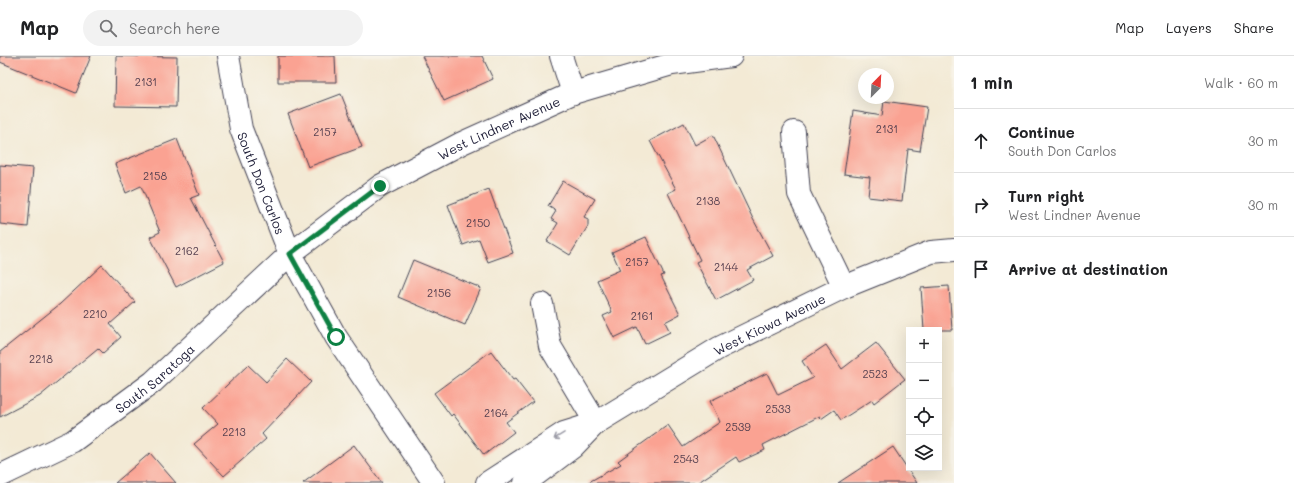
<!DOCTYPE html>
<html lang="en">
<head>
<meta charset="utf-8">
<style>
	:root { --surface:#fff; --page:#f2f2f2; --text:#202124; --muted:#757577; --line:#e0e0e0 }
	body { margin:0; font-family:Mali,sans-serif; background:var(--page); color:var(--text) }
	.controls { position:absolute; right:12px; bottom:12px; display:grid; overflow:hidden; border-radius:0px; box-shadow:0 4px 16px #0002 }
	.controls button { width:36px; height:36px; display:grid; place-items:center; padding:0; border:0; border-bottom:1px solid var(--line); background:var(--surface); color:var(--text); font:20px sans-serif }
	.compass { position:absolute; left:858px; top:12px; width:36px; height:36px; border-radius:50%; background:var(--surface); box-shadow:0 4px 16px #0002; rotate:24deg }
	.stop { position:absolute; width:12px; height:12px; margin:-9px; border:3px solid #0b8043; border-radius:50%; background:#fff }
	.stop.end { background:#0b8043; border-color:#fff; box-shadow:0 1px 4px #0008 }
	.list { margin:0; padding:0; list-style:none }
	h2 { display:flex; justify-content:space-between; align-items:center; height:52px; margin:0; padding:0 16px; font-size:17px }
	h2 small { font-size:13px; font-weight:400; color:var(--muted) }
	.list li { display:grid; grid-template-columns:26px 1fr auto; gap:12px; align-items:center; box-sizing:border-box; height:64px; padding:0 16px; border-top:1px solid var(--line) }
	.list b { display:block; font-size:15px; white-space:nowrap }
	.list p { margin:0; font-size:13px; white-space:nowrap; color:var(--muted) }
	.list em { font-size:13px; font-style:normal; color:var(--muted) }
	.icon { flex:none; width:22px; height:22px; fill:none; stroke:currentColor; stroke-width:2; stroke-linecap:round; stroke-linejoin:round }
	.map { position:relative; flex:none; width:954px; height:427px; overflow:hidden }
	header { display:flex; align-items:center; gap:24px; box-sizing:border-box; height:56px; padding:0 20px; background:var(--surface); border-bottom:1px solid var(--line) }
	header strong { font-size:19px }
	nav { display:flex; gap:22px; margin-inline-start:auto; font-size:14px }
	.search { width:280px; height:36px; background:var(--page); display:flex; align-items:center; gap:10px; box-sizing:border-box; padding:0 14px; border-radius:22px; color:var(--muted); font-size:15px }
	main { display:flex }
	aside { flex:1; background:var(--surface) }
	.map>svg:first-child { display:block }
	.building { fill:#faa292 }
	.lines { fill:none; stroke-linecap:round; stroke-linejoin:round }
	.minor-casing { stroke:#414052; stroke-width:24 }
	.minor { stroke:#fff; stroke-width:22 }
	.oneway { stroke:#9c9ca7 }
	.route { stroke:#0b8043; stroke-width:5 }
	.labels { text-anchor:middle; dominant-baseline:central; stroke-width:3; stroke-linejoin:round; paint-order:stroke }
	.number-label { font-size:11px; fill:#584251 }
	.street-label { font-size:13px; fill:#22223b; stroke:#f7f3e8 }
</style>
</head>
<body>
<header>
<strong>Map</strong>
<div class="search"><svg class="icon" aria-label="search" viewBox="0 0 24 24"><circle cx="10" cy="10" r="6"/><path d="M15 15l6 6"/></svg>Search here</div>
<nav><a>Map</a><a>Layers</a><a>Share</a></nav>
</header>
<main>
<div class="map">
<svg width="954" height="427" viewBox="0 0 954 427">
	<rect width="100%" height="100%" fill="#f7f3e8"/>
	<filter id="ink" filterUnits="userSpaceOnUse"><feTurbulence type="fractalNoise" baseFrequency=".025" numOctaves="2"/><feDisplacementMap in="SourceGraphic" scale="8" xChannelSelector="R" yChannelSelector="G"/><feConvolveMatrix kernelMatrix="1 2 1 2 8 2 1 2 1" color-interpolation-filters="sRGB"/></filter>
	<filter id="wash" filterUnits="userSpaceOnUse"><feTurbulence type="fractalNoise" baseFrequency=".012" numOctaves="4" result="noise"/><feDisplacementMap in="SourceGraphic" scale="16" xChannelSelector="R" yChannelSelector="G"/><feGaussianBlur stdDeviation="0.9" result="paint"/><feColorMatrix in="noise" values="0 0 0 0 0 0 0 0 0 0 0 0 0 0 0 0 0 1.4 0 .05"/><feComposite in="paint" operator="in"/></filter>
	<g filter="url(#wash)">
		<rect width="100%" height="100%" fill="#f3ead5"/>
		<g id="blocks">
			<path class="building" d="M0 0H91L76 37 0 6Z
				M116 0 177 1 176 51 115 50Z
				M278 0H335L336 26H278Z
				M422 0H482L493 23 444 45Z
				M341 38 362 91 308 111 288 58Z
				M884 45 927 51 920 95 908 93 902 145 868 141 870 121 844 118 853 55 882 60Z
				M684 67 695 89 713 79 753 163 773 200 747 214 753 224 716 244 696 206 700 204 668 137 676 133 650 85Z
				M177 83 199 139 191 142 224 206 176 231 150 181 160 176 141 130 126 137 115 108Z
				M0 109 33 112 28 171 0 168Z
				M563 125 595 143 584 161 588 163V170L570 199 547 185 558 167 551 163 556 155 548 150Z
				M489 133 513 197 488 206 479 183 463 189 448 149Z
				M646 181 664 219 661 220 680 258 665 266 670 276 645 288 637 271 614 282 603 260 612 256 597 224 620 214 612 196Z
				M413 204 481 232 465 269 398 241Z
				M102 209 135 246 110 268 121 281 103 297 98 292 40 340 0 361V296L60 248Z
				M949 230 952 274H924L921 232Z
				M876 287 905 323 874 347 872 344 841 364 834 354 821 363 820 360 763 389 765 394 739 406 736 401 697 427H587L621 408 618 405 668 369 683 391 720 366 710 345 767 317 778 339 813 322 802 305 826 289 842 313Z
				M491 295 513 324 515 323 533 346 506 366 514 376 484 399 453 358 451 360 434 337Z
				M287 303 311 326 262 378 266 383 224 420 194 388 218 368 203 352 248 309 266 326Z
				M354 389 382 427H303Z
				M893 391 917 427H838Z
				M150 397 176 427H115Z"/>
		</g>
	</g>
	<g filter="url(#ink)">
		<use href="#blocks" fill-opacity="0" stroke="#414052" stroke-width="1"/>
		<g class="lines">
			<defs>
				<g id="minor">
					<path id="s1" d="M228 0 241 73 290 198 336 281 434 427"/>
					<path d="M561 0 573 37"/>
					<path d="M794 76 799 138 844 231"/>
					<path d="M542 248 550 290 596 367"/>
					<path id="s2" d="M0 420 73 385 153 326 290 198 380 130 462 87 573 37 672 8 731 0"/>
					<path id="s3" d="M487 427 564 377 596 367 719 292 844 231 931 196 954 194"/>
					<path d="M525 427 573 391 595 368"/>
				</g>
			</defs>
			<use href="#minor" class="minor-casing"/>
			<use href="#minor" class="minor"/>
		</g>
		<defs><path id="oneway-shaft" d="M-6 0H5M1.5-3L5.5 0L1.5 3" fill="none" stroke-width="1.6" stroke-linecap="round" stroke-linejoin="round"/></defs>
		<use class="oneway" href="#oneway-shaft" transform="translate(559 380) rotate(148)"/>
	</g>
	<g class="lines" filter="url(#ink)">
		<path class="route" d="M336 281 290 198 380 130"/>
	</g>
	<g class="labels">
		<g class="number-label">
			<text x="146" y="25">2131</text>
			<text x="887" y="72">2131</text>
			<text x="325" y="75">2157</text>
			<text x="155" y="119">2158</text>
			<text x="708" y="144">2138</text>
			<text x="478" y="166">2150</text>
			<text x="187" y="194">2162</text>
			<text x="637" y="205">2157</text>
			<text x="726" y="210">2144</text>
			<text x="439" y="236">2156</text>
			<text x="95" y="257">2210</text>
			<text x="642" y="259">2161</text>
			<text x="41" y="302">2218</text>
			<text x="875" y="317">2523</text>
			<text x="778" y="352">2533</text>
			<text x="496" y="356">2164</text>
			<text x="738" y="370">2539</text>
			<text x="234" y="375">2213</text>
			<text x="686" y="402">2543</text>
		</g>
		<g class="street-label">
			<text stroke="none"><textPath href="#s2" startOffset="613">West Lindner Avenue</textPath></text>
			<text stroke="none"><textPath href="#s1" startOffset="132">South Don Carlos</textPath></text>
			<text stroke="none"><textPath href="#s3" startOffset="325">West Kiowa Avenue</textPath></text>
			<text stroke="none"><textPath href="#s2" startOffset="184">South Saratoga</textPath></text>
		</g>
	</g>
</svg>
<div class="controls">
<button>+</button>
<button>−</button>
<button><svg class="icon" aria-label="locate" viewBox="0 0 24 24"><circle cx="12" cy="12" r="6"/><path d="M12 2v4M12 18v4M2 12h4M18 12h4"/></svg></button>
<button><svg class="icon" aria-label="layers" viewBox="0 0 24 24"><path d="M12 4l9 5-9 5-9-5zM3 14l9 5 9-5"/></svg></button>
</div>
<svg class="compass" viewBox="-18 -18 36 36"><path d="M0-13l5 13h-10z" fill="#e53935"/><path d="M0 13l5-13h-10z" fill="#757577"/></svg>
<div class="stop" style="left:336px;top:281px"></div>
<div class="stop end" style="left:380px;top:130px"></div>
</div>
<aside>
<h2>1 min<small>Walk · 60 m</small></h2>
<ul class="list">
<li><svg class="icon" aria-label="ahead" viewBox="0 0 24 24"><path d="M12 20V5M6 11l6-6 6 6"/></svg><div><b>Continue</b><p>South Don Carlos</p></div><em>30 m</em></li>
<li><svg class="icon" aria-label="right" viewBox="0 0 24 24"><path d="M7 20v-9h11M14 6l5 5-5 5"/></svg><div><b>Turn right</b><p>West Lindner Avenue</p></div><em>30 m</em></li>
<li><svg class="icon" aria-label="arrive" viewBox="0 0 24 24"><path d="M6 21V4h12l-3 4 3 4H6"/></svg><div><b>Arrive at destination</b></div></li>
</ul>
</aside>
</main>
</body>
</html>
